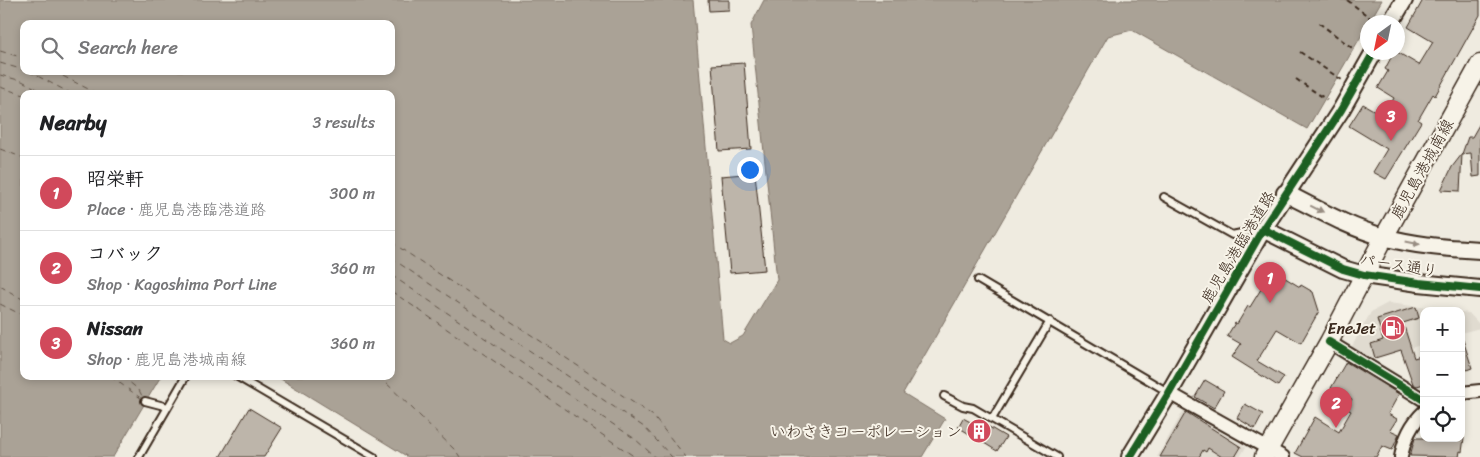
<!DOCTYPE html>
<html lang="en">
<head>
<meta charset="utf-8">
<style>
	:root { --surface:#fff; --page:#f6f6f6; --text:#202124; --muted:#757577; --line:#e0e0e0; --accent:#d1495b }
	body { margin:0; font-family:Sriracha,"Klee One",sans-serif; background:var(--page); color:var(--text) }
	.controls { position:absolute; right:15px; bottom:15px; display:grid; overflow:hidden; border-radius:10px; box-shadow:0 2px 8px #0003 }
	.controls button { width:45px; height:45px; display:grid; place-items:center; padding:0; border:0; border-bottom:1px solid var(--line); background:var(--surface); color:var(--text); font:25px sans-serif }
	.compass { position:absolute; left:1360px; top:15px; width:45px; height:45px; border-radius:50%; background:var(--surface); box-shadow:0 2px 8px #0003; rotate:213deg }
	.you { position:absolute; left:749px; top:169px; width:18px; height:18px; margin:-12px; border:4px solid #fff; border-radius:50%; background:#1a73e8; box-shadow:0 0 0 8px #1a73e833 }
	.badge { display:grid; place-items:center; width:32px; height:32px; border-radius:50%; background:var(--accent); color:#fff; font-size:16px; font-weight:700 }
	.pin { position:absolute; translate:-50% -41px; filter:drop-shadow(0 1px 2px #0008) }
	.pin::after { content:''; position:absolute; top:26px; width:18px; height:15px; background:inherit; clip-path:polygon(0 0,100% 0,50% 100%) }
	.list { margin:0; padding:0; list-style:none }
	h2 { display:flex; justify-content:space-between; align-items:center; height:65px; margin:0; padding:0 20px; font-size:21px }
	h2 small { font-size:16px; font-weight:400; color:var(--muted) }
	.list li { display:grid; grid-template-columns:32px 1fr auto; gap:15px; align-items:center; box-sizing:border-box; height:75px; padding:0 20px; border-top:1px solid var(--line) }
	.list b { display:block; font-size:19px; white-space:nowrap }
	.list p { margin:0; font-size:16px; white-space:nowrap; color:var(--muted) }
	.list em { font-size:16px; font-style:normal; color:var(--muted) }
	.icon { flex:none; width:28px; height:28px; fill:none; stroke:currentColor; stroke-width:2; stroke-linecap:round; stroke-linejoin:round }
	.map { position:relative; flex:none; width:1480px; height:457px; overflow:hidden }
	.search { position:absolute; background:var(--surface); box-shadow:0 2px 8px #0003; left:20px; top:20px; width:375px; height:55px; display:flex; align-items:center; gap:12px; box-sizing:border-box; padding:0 18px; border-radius:10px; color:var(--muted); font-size:19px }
	.panel { position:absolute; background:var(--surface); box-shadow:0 2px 8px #0003; left:20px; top:90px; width:375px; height:290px; border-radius:10px }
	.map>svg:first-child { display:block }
	.built { fill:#e0dbd0 }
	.water { fill:#aaa296; stroke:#7e7266; fill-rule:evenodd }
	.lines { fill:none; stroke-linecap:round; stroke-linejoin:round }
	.ferry { stroke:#625448; stroke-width:1; stroke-dasharray:6 5; stroke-linecap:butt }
	.building { fill:#bdb5aa; stroke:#3b2a1e }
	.service-casing { stroke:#3b2a1e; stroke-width:10 }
	.minor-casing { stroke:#3b2a1e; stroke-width:16 }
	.tertiary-casing { stroke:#3b2a1e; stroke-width:20 }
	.secondary-casing { stroke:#3b2a1e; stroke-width:21 }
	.path { stroke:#3b2a1e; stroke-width:2; stroke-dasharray:5 4; stroke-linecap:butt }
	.service { stroke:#f7f3e8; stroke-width:6 }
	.minor { stroke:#f7f3e8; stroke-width:12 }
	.tertiary { stroke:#f7f3e8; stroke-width:16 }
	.secondary { stroke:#f7f3e8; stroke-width:18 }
	.cycleway-casing { stroke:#f7f3e8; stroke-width:11 }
	.cycleway { stroke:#1b5e20; stroke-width:8 }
	.oneway { fill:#998e83 }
	.labels { text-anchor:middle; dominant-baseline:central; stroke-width:4; stroke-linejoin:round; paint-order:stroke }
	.street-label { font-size:16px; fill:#3b2a1e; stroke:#f7f3e8 }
	.poi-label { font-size:16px; fill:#3b2a1e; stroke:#f7f3e8; text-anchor:end }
</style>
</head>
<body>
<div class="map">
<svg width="1480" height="457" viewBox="0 0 1480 457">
	<rect width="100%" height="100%" fill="#efebe0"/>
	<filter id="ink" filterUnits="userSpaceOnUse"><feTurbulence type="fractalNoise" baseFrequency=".02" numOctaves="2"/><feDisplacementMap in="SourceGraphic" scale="10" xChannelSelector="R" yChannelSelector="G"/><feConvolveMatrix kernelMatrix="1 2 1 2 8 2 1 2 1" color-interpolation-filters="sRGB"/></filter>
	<g filter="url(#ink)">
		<path class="built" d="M1388 303 1453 311H1424V344L1370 360 1351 348 1371 312Z
			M1461 312 1469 313 1480 325V328L1461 333Z
			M1184 410 1246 447 1240 457H1157Z"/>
		<path class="water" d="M0 0H693L723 339 730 343 743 336 777 280 751 25 764 0H1382L1307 129 1132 30 1108 36 903 393 945 419 922 457H408L276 376H391V94H24V376H161L113 457H0ZM24 24H391V71H24Z"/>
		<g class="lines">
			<path class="ferry" d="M0 51 24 58
				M0 63 24 70
				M28 71 72 94
				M53 71 98 94
				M0 75 22 81 47 94
				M0 87 24 95
				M0 149 24 158
				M391 242 652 415 686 457
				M391 258 644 427 672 457
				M391 275 635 439 655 457
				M0 286 24 300
				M391 291 635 457
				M0 304 24 316
				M110 376 142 399
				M122 376 139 390 143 398
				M379 376 456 451 460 457"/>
		</g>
		<path class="building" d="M708 0H729V10L709 11Z
			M1423 0H1480V15L1435 96 1433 94 1418 120 1421 122 1386 179 1373 172 1387 149 1349 126 1363 104 1384 116 1394 98 1378 88 1388 71 1385 69 1394 52H1397L1419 65 1433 42 1408 27Z
			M744 63 751 149 719 151 712 65Z
			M1480 123V176L1473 177 1471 153 1462 154 1460 191 1441 190 1452 167 1462 154 1468 137H1472Z
			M755 173 765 270 730 273 721 176Z
			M1282 276 1300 287 1301 285 1313 292 1319 311 1301 343 1277 329 1257 361 1284 377 1278 386 1232 357 1241 344 1227 336 1235 323 1237 324 1248 306 1250 307 1266 281Z
			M1416 307 1419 318 1403 323 1414 358 1424 355V384L1417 386 1413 384 1401 350 1375 358 1371 344 1383 340 1377 319Z
			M1461 340H1463L1472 368 1461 372Z
			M1346 362 1399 394 1388 414 1397 419 1390 430 1399 434 1398 437 1392 450 1382 446 1376 457H1303L1295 453 1315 417 1339 432 1351 411 1347 409 1352 399 1331 388Z
			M1205 380 1224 391 1214 408 1195 397Z
			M1245 404 1263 414 1255 429 1237 418Z
			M249 408 282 428 264 457H220Z
			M1186 412 1241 447 1235 457H1222L1208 448 1206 452 1203 450 1199 457H1160Z
			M963 418 976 425 979 421 1006 437 997 451 958 427Z
			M1415 438H1464L1462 452 1460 451 1459 457 1410 456Z"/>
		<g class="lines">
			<defs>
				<path id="service" d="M1164 197 1232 235 1260 229
					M978 280 1168 392
					M236 376 374 457
					M944 396 963 406 973 408 1057 457
					M145 401 168 407
					M992 419 1050 321
					M139 457 186 376"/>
				<path id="minor" d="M1329 342 1424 400
					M1169 393 1283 457
					M1461 393 1480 391
					M1401 457C1404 440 1411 424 1424 412"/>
				<path id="tertiary" d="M1391 22 1404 0
					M1285 193C1317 209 1350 228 1384 237 1416 246 1448 248 1480 250
					M1263 229 1343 269 1364 275 1419 283 1480 289
					M1130 457 1169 393 1263 229 1341 110 1374 52"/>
				<path id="secondary" d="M1264 457 1329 342 1384 237 1480 64"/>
			</defs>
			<use href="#service" class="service-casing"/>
			<use href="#minor" class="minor-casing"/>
			<use href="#tertiary" class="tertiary-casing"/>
			<use href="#secondary" class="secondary-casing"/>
			<path class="path" d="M1347 0 1373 20
				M1319 23 1355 50
				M1300 52 1342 80
				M1296 79 1327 100"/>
			<use href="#service" class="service"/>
			<use href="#minor" class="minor"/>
			<use href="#tertiary" class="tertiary"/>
			<use href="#secondary" class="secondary"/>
			<defs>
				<path id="cycleway" d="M1263 229 1343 269 1364 275 1419 283 1480 289
					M1329 342 1424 400
					M1130 457 1169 393 1263 229 1341 110 1374 52"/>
			</defs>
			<use href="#cycleway" class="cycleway-casing"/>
			<use href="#cycleway" class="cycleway"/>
		</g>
		<defs><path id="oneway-solid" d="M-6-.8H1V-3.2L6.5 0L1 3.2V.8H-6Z" transform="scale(1.25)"/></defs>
		<g class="oneway">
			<use href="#oneway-solid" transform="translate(1317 209) rotate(26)"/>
			<use href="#oneway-solid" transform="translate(1413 243) rotate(11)"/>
		</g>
	</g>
	<defs>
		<symbol id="fuel-disc" viewBox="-11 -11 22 22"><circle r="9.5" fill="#d1495b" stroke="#f7f3e8"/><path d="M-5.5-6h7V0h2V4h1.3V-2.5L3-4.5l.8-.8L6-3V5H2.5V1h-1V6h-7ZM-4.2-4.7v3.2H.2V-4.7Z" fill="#fff"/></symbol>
		<symbol id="building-disc" viewBox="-11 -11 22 22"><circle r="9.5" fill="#d1495b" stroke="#f7f3e8"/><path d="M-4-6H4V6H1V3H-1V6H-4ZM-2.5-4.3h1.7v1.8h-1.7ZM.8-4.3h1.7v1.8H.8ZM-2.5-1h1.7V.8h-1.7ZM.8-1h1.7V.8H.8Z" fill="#fff"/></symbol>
	</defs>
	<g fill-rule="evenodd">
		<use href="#fuel-disc" x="1379" y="314" width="28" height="28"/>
		<use href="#building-disc" x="965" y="417" width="28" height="28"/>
	</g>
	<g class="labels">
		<g class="street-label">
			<text transform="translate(1422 169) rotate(-61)">鹿児島港城南線</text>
			<text transform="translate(1238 247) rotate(-59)">鹿児島港臨港道路</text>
			<text transform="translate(1399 265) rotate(9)">パース通り</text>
		</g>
		<g class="poi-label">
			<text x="1376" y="328">EneJet</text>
			<text x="962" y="431">いわさきコーポレーション</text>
		</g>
	</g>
</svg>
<div class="controls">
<button>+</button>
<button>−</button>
<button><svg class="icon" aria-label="locate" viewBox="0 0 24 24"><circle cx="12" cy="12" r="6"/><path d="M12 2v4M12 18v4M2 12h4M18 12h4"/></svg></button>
</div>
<svg class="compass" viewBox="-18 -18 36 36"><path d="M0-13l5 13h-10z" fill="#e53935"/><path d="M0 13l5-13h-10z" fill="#757577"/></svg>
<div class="you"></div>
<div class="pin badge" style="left:1270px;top:303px">1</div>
<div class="pin badge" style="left:1336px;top:428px">2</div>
<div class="pin badge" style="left:1391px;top:141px">3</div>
<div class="search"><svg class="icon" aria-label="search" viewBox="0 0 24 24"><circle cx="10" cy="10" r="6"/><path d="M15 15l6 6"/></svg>Search here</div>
<section class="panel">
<h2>Nearby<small>3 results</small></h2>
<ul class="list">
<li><span class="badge">1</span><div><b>昭栄軒</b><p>Place · 鹿児島港臨港道路</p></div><em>300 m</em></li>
<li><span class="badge">2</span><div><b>コバック</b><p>Shop · Kagoshima Port Line</p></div><em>360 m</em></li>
<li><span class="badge">3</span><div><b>Nissan</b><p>Shop · 鹿児島港城南線</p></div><em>360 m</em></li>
</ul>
</section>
</div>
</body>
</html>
